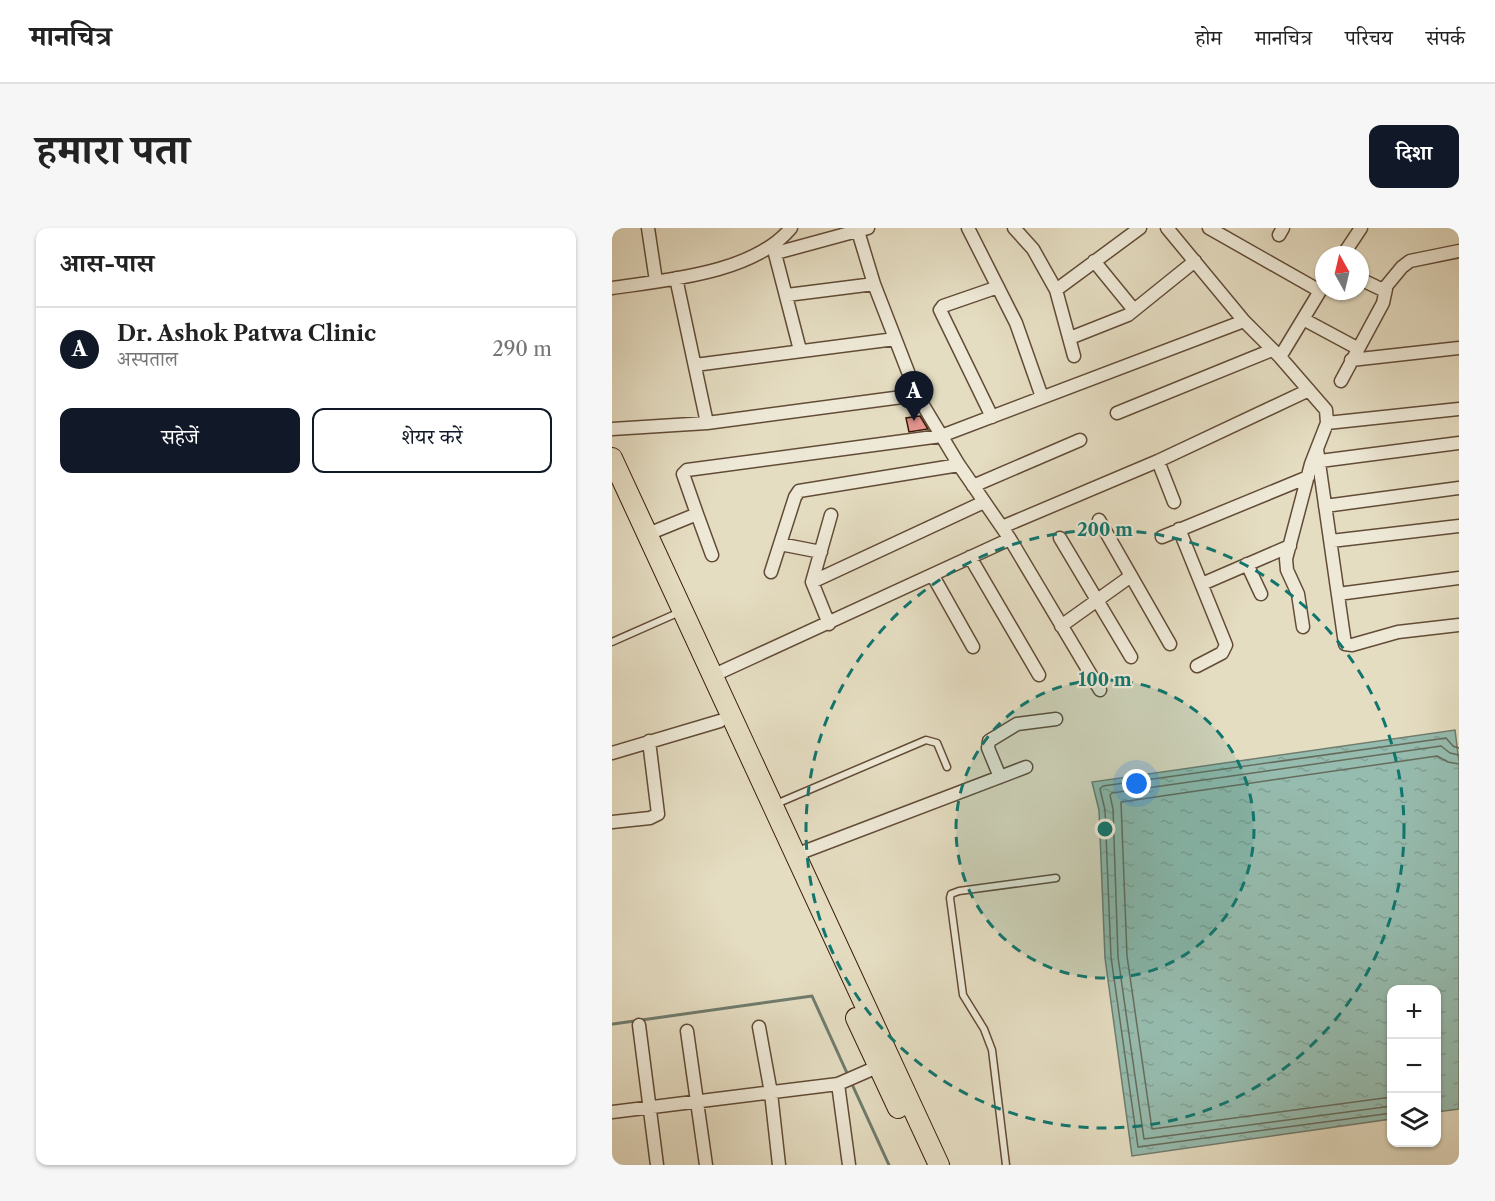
<!DOCTYPE html>
<html lang="hi">
<head>
<meta charset="utf-8">
<style>
	:root { --surface:#fff; --page:#f6f6f6; --text:#222; --muted:#767676; --line:#e0e0e0; --accent:#111827 }
	body { margin:0; font-family:"Libre Caslon Text","Noto Serif Devanagari",serif; background:var(--page); color:var(--text) }
	.controls { position:absolute; right:18px; bottom:18px; display:grid; overflow:hidden; border-radius:12px; box-shadow:0 2px 4px #0004 }
	.controls button { width:54px; height:54px; display:grid; place-items:center; padding:0; border:0; border-bottom:2px solid var(--line); background:var(--surface); color:var(--text); font:30px sans-serif }
	.compass { position:absolute; left:703px; top:18px; width:54px; height:54px; border-radius:50%; background:var(--surface); box-shadow:0 2px 4px #0004; rotate:352deg }
	.you { position:absolute; left:525px; top:556px; width:21px; height:21px; margin:-15px; border:4px solid #fff; border-radius:50%; background:#1a73e8; box-shadow:0 0 0 9px #1a73e833 }
	.badge { display:grid; place-items:center; width:39px; height:39px; border-radius:50%; background:var(--accent); color:#fff; font-size:20px; font-weight:700 }
	.pin { position:absolute; translate:-50% -50px; filter:drop-shadow(0 2px 3px #0008) }
	.pin::after { content:''; position:absolute; top:32px; width:21px; height:18px; background:inherit; clip-path:polygon(0 0,100% 0,50% 100%) }
	.list { margin:0; padding:0; list-style:none }
	h2 { display:flex; justify-content:space-between; align-items:center; height:78px; margin:0; padding:0 24px; font-size:26px }
	h2 small { font-size:20px; font-weight:400; color:var(--muted) }
	.list li { display:grid; grid-template-columns:39px 1fr auto; gap:18px; align-items:center; box-sizing:border-box; height:84px; padding:0 24px; border-top:2px solid var(--line) }
	.list b { display:block; font-size:22px; white-space:nowrap }
	.list p { margin:0; font-size:20px; white-space:nowrap; color:var(--muted) }
	.list em { font-size:20px; font-style:normal; color:var(--muted) }
	.actions { display:flex; gap:12px; padding:18px 24px }
	.actions a { flex:1; padding:14px 0; border:2px solid var(--accent); border-radius:12px; text-align:center; font-size:21px; color:var(--accent) }
	.actions .main { background:var(--accent); color:#fff }
	.icon { flex:none; width:33px; height:33px; fill:none; stroke:currentColor; stroke-width:2; stroke-linecap:round; stroke-linejoin:round }
	.map { position:relative; flex:none; width:847px; height:937px; overflow:hidden; border-radius:12px }
	header { display:flex; align-items:center; gap:36px; box-sizing:border-box; height:84px; padding:0 30px; background:var(--surface); border-bottom:2px solid var(--line) }
	header strong { font-size:28px }
	nav { display:flex; gap:33px; margin-inline-start:auto; font-size:21px }
	.intro { display:flex; align-items:center; justify-content:space-between; box-sizing:border-box; height:144px; padding:0 36px }
	h1 { margin:0; font-size:42px }
	.button { padding:15px 27px; border-radius:12px; background:var(--accent); color:#fff; font-size:21px; font-weight:700 }
	main { display:flex; gap:36px; padding:0 36px }
	aside { flex:1; background:var(--surface); border-radius:12px; box-shadow:0 2px 4px #0004 }
	.map>svg:first-child { display:block }
	.water { fill:url(#water-ripples); stroke:#707c6d; stroke-width:1.5 }
	.lines { fill:none; stroke-linecap:round; stroke-linejoin:round }
	.shore { stroke:#666c5c; stroke-width:1.5 }
	.stream { stroke:#707c6d; stroke-width:3 }
	.building { fill:#e3958d; stroke:#371b09; stroke-width:1.5 }
	.service-casing { stroke:#624c37; stroke-width:9 }
	.minor-casing { stroke:#624c37; stroke-width:15 }
	.trunk-casing { stroke:#371b09; stroke-width:22 }
	.service { stroke:#eee9d7; stroke-width:6 }
	.minor { stroke:#eee9d7; stroke-width:12 }
	.trunk { stroke:#e5ddc2; stroke-width:20 }
	.ring { fill:none; stroke:#0f766e; stroke-width:3; stroke-dasharray:10 8 }
	.centre { fill:#0f766e; stroke:#eee9d7; stroke-width:3 }
	.ring-label { font-size:18px; text-anchor:middle; font-weight:bold; fill:#0f766e; stroke:#eee9d7; stroke-width:4.5; stroke-linejoin:round; paint-order:stroke }
</style>
</head>
<body>
<header>
<strong>मानचित्र</strong>
<nav><a>होम</a><a>मानचित्र</a><a>परिचय</a><a>संपर्क</a></nav>
</header>
<div class="intro"><h1>हमारा पता</h1><a class="button">दिशा</a></div>
<main>
<aside>
<h2>आस-पास<small></small></h2>
<ul class="list">
<li><span class="badge">A</span><div><b>Dr. Ashok Patwa Clinic</b><p>अस्पताल</p></div><em>290 m</em></li>
</ul>
<div class="actions"><a class="main">सहेजें</a><a>शेयर करें</a></div>
</aside>
<div class="map">
<svg width="847" height="937" viewBox="0 0 847 937">
	<defs>
		<pattern id="water-ripples" width="26" height="14" patternUnits="userSpaceOnUse" patternTransform="scale(1.5)"><rect width="26" height="14" fill="#96bcaf"/><path d="M2 4q2-2 4 0t4 0M15 11q2-2 4 0t4 0" fill="none" stroke="#82a195"/></pattern>
	</defs>
	<rect width="100%" height="100%" fill="#e5ddc2"/>
	<filter id="stains"><feTurbulence type="fractalNoise" baseFrequency=".00333" numOctaves="4"/><feColorMatrix values="0 0 0 0 .2 0 0 0 0 .09 0 0 0 0 .02 0 0 0 .5 -.17"/></filter>
	<radialGradient id="worn" r=".72"><stop offset=".6" stop-color="#630" stop-opacity="0"/><stop offset="1" stop-color="#630" stop-opacity=".3"/></radialGradient>
	<path class="water" d="M843 502 847 534V881L825 884 824 762H780L779 891 520 928 493 730 487 582 480 554Z"/>
	<g class="lines">
		<path class="shore" d="M780 869 540 901 515 728 509 574 825 528 836 534 847 536
			M780 878 532 911 506 729 501 581 498 567 500 565 829 518 838 525 847 527
			M780 885 526 919 499 729 493 582 488 561 491 558 834 510 841 518 847 520"/>
		<path class="stream" d="M1 796 200 768 235 845
			M239 854 277 937"/>
	</g>
	<path class="building" d="M308 188 316 201 297 204 294 190Z"/>
	<g class="lines">
		<defs>
			<path id="service" d="M0 414 61 387
				M164 576 314 512 325 515 335 539
				M394 937 380 822 372 801 351 767 338 670 339 666 347 663 444 650"/>
			<path id="minor" d="M36 0 44 53
				M245 0 262 56 305 167 347 237 398 311 488 462
				M356 0 404 95 430 169
				M402 0 421 21 444 62 462 128
				M555 0 632 93 668 129 714 182 715 195 699 236 674 331 675 342 686 366 691 399
				M597 0 708 63
				M667 7 671 0
				M161 18 188 122
				M164 25 256 0
				M731 27 749 0
				M482 33 522 82
				M64 50 95 195
				M748 51 771 62 790 39 798 33 847 23
				M0 60C55 52 142 45 179 0
				M444 62 528 0
				M175 67 262 56
				M691 91 745 120
				M458 110 516 87 583 33
				M668 129 711 58
				M739 132 847 120
				M83 137 283 111
				M729 153 771 75 774 61
				M505 185 660 122
				M380 189 328 82 331 78 386 59
				M715 195 847 181
				M0 201 95 195 305 167
				M705 221 733 416 740 417 786 404 847 397
				M546 233 562 274
				M708 233 847 215
				M361 258 468 212
				M713 278 847 260
				M85 286 100 327
				M487 292 558 416
				M390 299 546 233 697 162
				M567 301 614 417 610 425 585 438
				M36 306 85 286 71 246 75 242 329 208 632 93
				M550 309 696 249
				M448 310 519 429
				M719 313 847 298
				M168 316 209 324
				M358 329 427 447
				M635 336 649 366
				M159 344 183 269 187 263 347 237
				M321 348 361 419
				M200 354 372 274
				M590 356 678 318
				M726 366 847 350
				M217 396 200 354 219 287
				M449 398 519 348
				M100 448 398 311
				M0 525 108 493
				M388 549 376 520 377 513 405 496 444 491
				M0 594 38 590 46 586 37 513
				M183 627 414 539
				M27 797 45 937
				M147 799 159 865 167 937
				M75 803 94 937
				M226 856 237 937
				M0 884 226 856 272 836"/>
			<path id="trunk" d="M0 230 327 937
				M244 790 286 880"/>
		</defs>
		<use href="#service" class="service-casing"/>
		<use href="#minor" class="minor-casing"/>
		<use href="#trunk" class="trunk-casing"/>
		<use href="#service" class="service"/>
		<use href="#minor" class="minor"/>
		<use href="#trunk" class="trunk"/>
	</g>
	<circle cx="493" cy="601" r="149" fill="#0f766e" fill-opacity=".12"/>
	<g class="ring">
		<circle cx="493" cy="601" r="149"/>
		<circle cx="493" cy="601" r="299"/>
	</g>
	<circle cx="493" cy="601" r="9" class="centre"/>
	<g class="ring-label">
		<text x="493" y="308">200 m</text>
		<text x="493" y="458">100 m</text>
	</g>
	<rect width="100%" height="100%" filter="url(#stains)"/>
	<rect width="100%" height="100%" fill="url(#worn)"/>
</svg>
<div class="controls">
<button>+</button>
<button>−</button>
<button><svg class="icon" aria-label="layers" viewBox="0 0 24 24"><path d="M12 4l9 5-9 5-9-5zM3 14l9 5 9-5"/></svg></button>
</div>
<svg class="compass" viewBox="-18 -18 36 36"><path d="M0-13l5 13h-10z" fill="#e53935"/><path d="M0 13l5-13h-10z" fill="#767676"/></svg>
<div class="you"></div>
<div class="pin badge" style="left:302px;top:193px">A</div>
</div>
</main>
</body>
</html>
